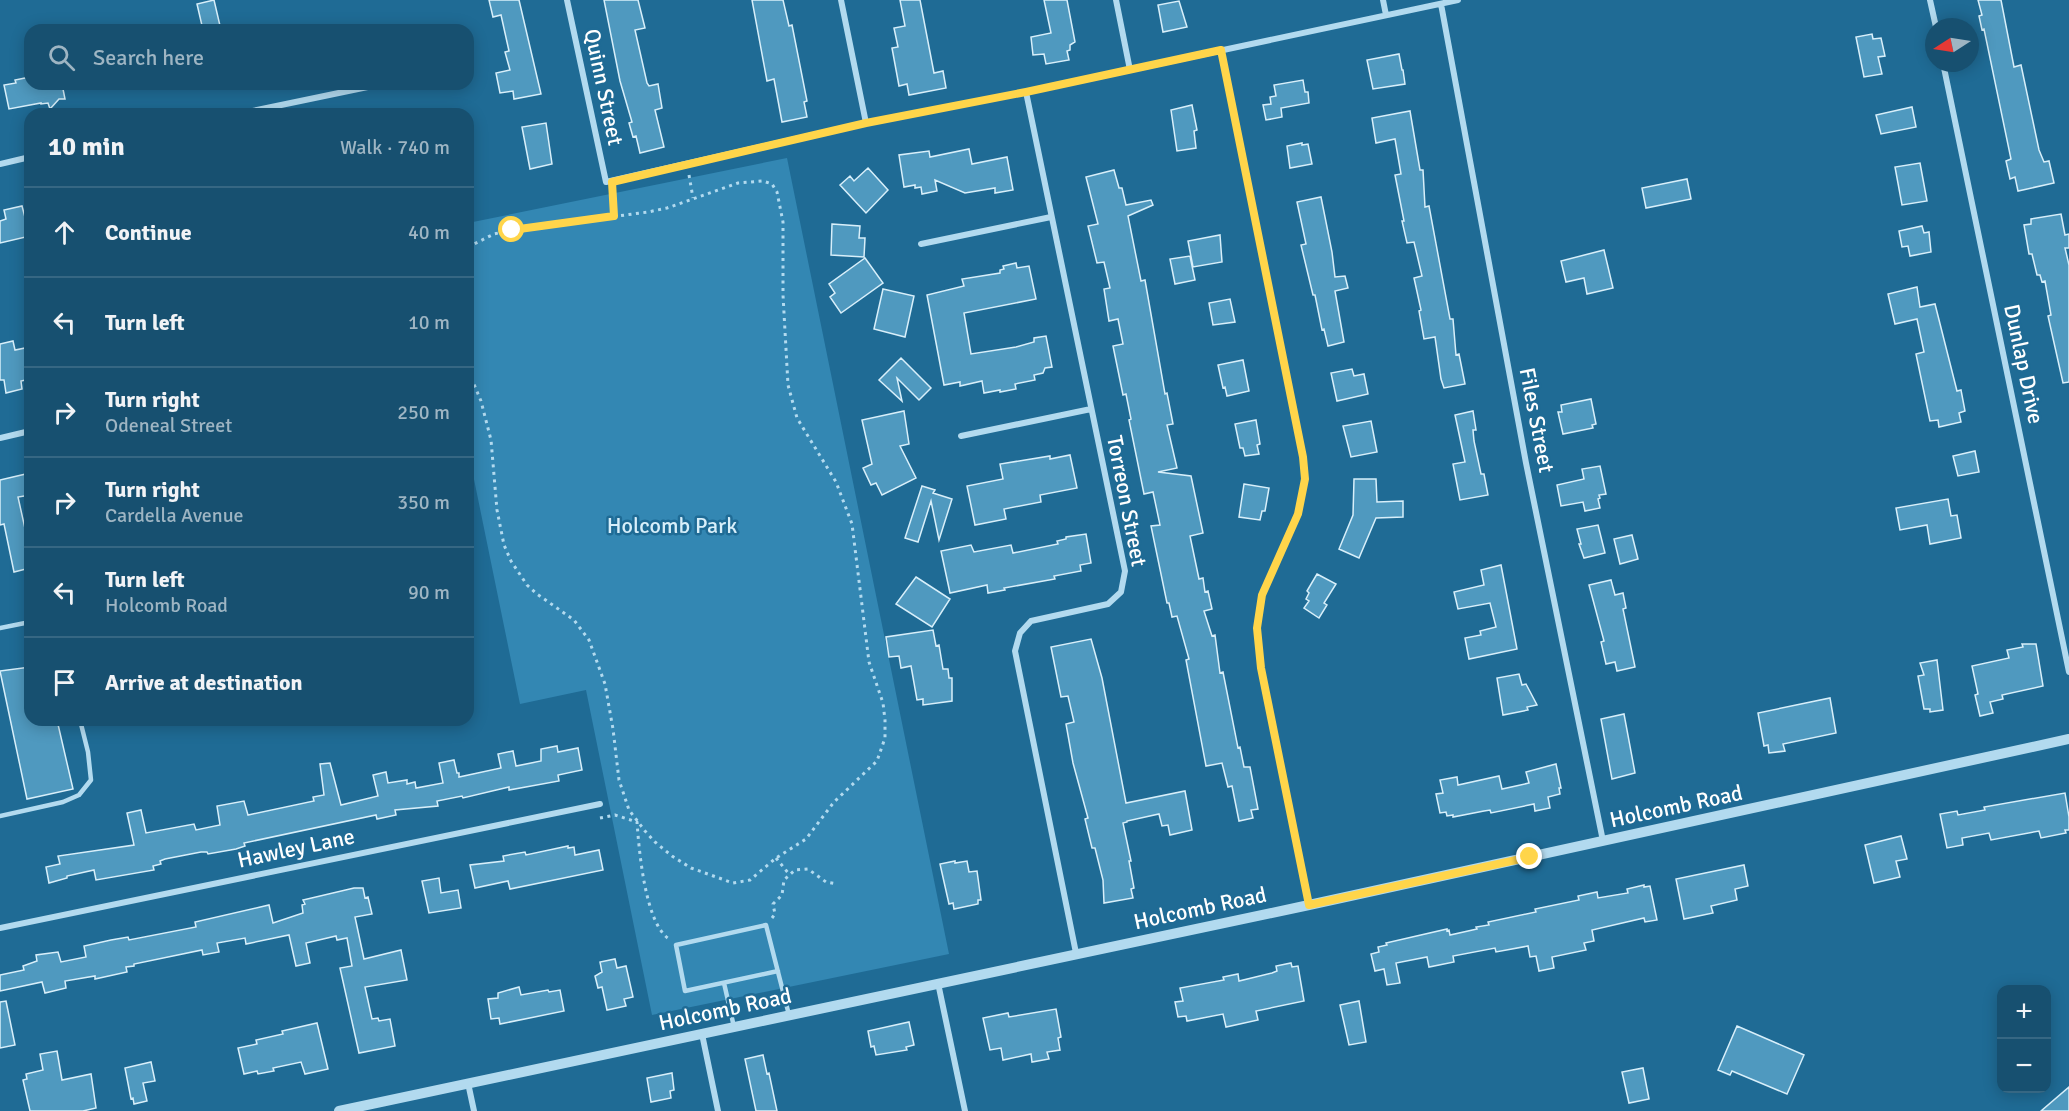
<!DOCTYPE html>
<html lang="en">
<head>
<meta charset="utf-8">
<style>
	:root { --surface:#175070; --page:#245a78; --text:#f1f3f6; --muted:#9eb5c3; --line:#366783 }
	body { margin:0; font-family:Signika,sans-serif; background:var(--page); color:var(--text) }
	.controls { position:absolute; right:18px; bottom:18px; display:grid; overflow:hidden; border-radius:12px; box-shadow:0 3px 15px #0003 }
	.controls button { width:54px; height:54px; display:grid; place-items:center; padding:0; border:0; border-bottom:2px solid var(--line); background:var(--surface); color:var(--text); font:30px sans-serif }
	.compass { position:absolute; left:1925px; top:18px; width:54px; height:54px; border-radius:50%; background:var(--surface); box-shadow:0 3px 15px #0003; rotate:258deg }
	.stop { position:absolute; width:18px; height:18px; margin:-14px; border:4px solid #ffd54a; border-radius:50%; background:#fff }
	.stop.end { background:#ffd54a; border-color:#fff; box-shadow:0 2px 6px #0008 }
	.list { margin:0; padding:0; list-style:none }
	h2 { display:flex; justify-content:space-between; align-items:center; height:78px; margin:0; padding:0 24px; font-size:26px }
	h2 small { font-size:20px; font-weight:400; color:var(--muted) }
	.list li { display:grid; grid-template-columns:39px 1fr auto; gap:18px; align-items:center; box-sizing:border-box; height:90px; padding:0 24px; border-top:2px solid var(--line) }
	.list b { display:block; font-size:22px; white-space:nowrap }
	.list p { margin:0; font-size:20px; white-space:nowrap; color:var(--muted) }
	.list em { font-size:20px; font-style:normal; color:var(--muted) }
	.icon { flex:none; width:33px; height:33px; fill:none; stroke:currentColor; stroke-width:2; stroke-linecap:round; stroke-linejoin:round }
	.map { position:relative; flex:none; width:2069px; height:1111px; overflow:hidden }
	.search { position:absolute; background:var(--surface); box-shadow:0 3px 15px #0003; left:24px; top:24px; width:450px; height:66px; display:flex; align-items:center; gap:15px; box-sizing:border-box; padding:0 21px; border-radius:18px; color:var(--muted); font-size:22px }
	.panel { position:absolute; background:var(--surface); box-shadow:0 3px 15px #0003; left:24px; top:108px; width:450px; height:618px; border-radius:18px }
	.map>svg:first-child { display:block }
	.green { fill:#3387b3 }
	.building { fill:#4f99bf; stroke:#d8effa; stroke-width:1.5 }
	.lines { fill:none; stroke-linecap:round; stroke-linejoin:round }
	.path { stroke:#b2daef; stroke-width:3; stroke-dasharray:3 4.5; stroke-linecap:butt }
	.service { stroke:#b2daef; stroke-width:4.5 }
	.minor { stroke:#b2daef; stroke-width:6 }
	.tertiary { stroke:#b2daef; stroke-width:10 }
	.route { stroke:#ffd54a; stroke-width:8 }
	.labels { text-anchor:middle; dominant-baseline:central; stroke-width:5; stroke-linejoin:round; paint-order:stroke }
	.street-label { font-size:22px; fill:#fff; stroke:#1f6b95 }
	.park-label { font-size:22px; fill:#d8effa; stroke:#1f6b95 }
</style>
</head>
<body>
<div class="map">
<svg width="2069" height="1111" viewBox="0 0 2069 1111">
	<rect width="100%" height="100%" fill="#1f6b95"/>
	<path class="green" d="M787 158 949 954 652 1015 586 690 520 704 468 450V223Z"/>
	<path class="building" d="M214 0 221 30H203L197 4Z
		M489 0H519L541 94 514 99 513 91 500 93 496 73 510 70 505 52 509 51 501 15 493 17Z
		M604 0H638L645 28 635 30 647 83 649 86 658 84 662 108 655 110 664 147 640 153 636 136 633 137 629 123 632 122 620 81Z
		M752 0H783L789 26 792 25 807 101 804 102 807 117 782 122 774 79 767 81Z
		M900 0H920L934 73 943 71 946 88 909 95 907 84 899 86 892 48 898 47 894 28 905 26Z
		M1044 0H1067L1075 42 1070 45V50L1067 51 1069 60 1046 64 1044 54 1033 55 1031 37 1051 33Z
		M1978 0H2001L2014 67 2021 65 2039 150 2044 162 2049 161 2054 183 2018 191 2015 177 2010 179 2006 161 2011 159 1984 29 1982 30 1979 16 1982 15Z
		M1179 1 1187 27 1163 32 1158 5Z
		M1872 34 1873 39 1881 38 1885 56 1878 57 1882 74 1864 77 1856 37Z
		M1399 54 1402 70H1403L1405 84 1373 89 1367 60Z
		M30 77V84H62L65 99H59L50 109 48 103 41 104V103L9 109 4 85 16 83 15 80Z
		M1303 80 1305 92H1308L1309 103 1281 108 1282 117 1266 120 1263 105 1271 104 1270 97 1276 96 1274 85Z
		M1192 105 1197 130 1194 131 1196 148 1177 151 1171 110Z
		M1912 107 1916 127 1881 134 1876 115Z
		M1410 111 1420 170H1423L1425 207 1429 206 1450 319H1453L1456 355 1459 354 1465 384 1444 388 1441 379 1435 337 1424 339 1419 311 1421 310 1414 278 1422 276 1414 242 1407 243 1402 221H1404L1395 175 1401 174 1395 139 1376 143 1372 118Z
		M546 123 552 164 530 169 522 127Z
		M1302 143V145L1308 144 1312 164 1290 168 1287 146Z
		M969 149 972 164 1007 157 1013 190 995 193V188L965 193 935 180 937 191 922 194 921 187 915 188V185L904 187 899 155 929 151 930 157Z
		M1920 163 1927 201 1902 205 1895 167Z
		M868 168 888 190 866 213 840 185 850 176 854 181Z
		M1114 170 1119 188H1122L1126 205 1151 200 1153 205 1128 216 1141 281 1145 280 1165 394 1167 393 1173 424 1167 425 1177 468 1158 472 1191 476 1203 533 1190 536 1199 579 1203 578 1205 592 1208 591 1212 609 1204 611 1212 636 1215 635 1220 673 1223 672 1238 748 1240 747 1244 767H1250L1258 809 1251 810 1253 818 1239 821 1232 786 1228 787 1222 763 1206 766 1186 660 1189 659 1177 616 1172 617 1169 603H1167L1151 526 1160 525 1153 492 1144 494 1129 420 1131 419 1126 394 1123 395 1113 346 1123 344 1118 319 1109 321 1104 289 1110 288 1104 262 1097 263 1088 226 1098 224 1086 177Z
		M1687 179 1691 199 1646 208 1642 188Z
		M1321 197 1332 252 1335 277 1345 276 1348 288 1335 291 1344 342 1328 346 1324 329 1322 330 1315 295H1313L1301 245 1306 244 1297 202Z
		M22 206 30 236 0 243V221L6 219 4 210Z
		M2061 214 2065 235 2069 234V248H2065L2069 265V382L2063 383 2048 316 2051 315 2045 281 2042 282 2040 275H2037L2032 254H2029L2024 225 2031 224V219Z
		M832 224 860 226 859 238H865L864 257 831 255Z
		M1922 226 1924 233 1929 232 1931 252 1910 256 1908 246 1902 247 1899 231Z
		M1220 235 1222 262 1193 267 1188 241Z
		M1604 250 1613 288 1587 294 1584 278 1566 282 1561 261Z
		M1190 256 1195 280 1175 284 1170 259Z
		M865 258 883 283 841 313 830 297 835 293 829 284Z
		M1016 263 1017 268 1029 266 1036 299 964 313 971 354 1016 347 1034 342V338L1046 336 1052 367 1045 368 1043 373 1034 375 1035 380 1015 384 1016 389 1000 392V390L984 393 982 381 960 386V382L944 385 927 295 964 286 962 279 1000 273V270L1004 269 1003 266Z
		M1917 287 1920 307 1935 304 1957 391 1961 390 1965 411 1959 413 1961 422 1939 427 1938 420 1930 421 1916 354 1924 352 1917 319 1895 324 1888 294Z
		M883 289 914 296 905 337 874 329Z
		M1230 299 1235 322 1213 325 1209 303Z
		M13 341 15 350 30 347V379L21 381 22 389 6 393 4 380H0V344Z
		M901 358 931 388 919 400 897 378 902 401 879 380Z
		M1243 360 1249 391 1227 396 1225 387 1223 388 1218 365Z
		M1352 369 1354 376 1364 374 1368 394 1337 401 1331 373Z
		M1591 399 1596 424 1592 425 1593 428 1563 434 1558 412H1562L1561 405Z
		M904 411 909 444 900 446 916 478 882 495 876 483 871 485 863 468 872 464 862 420Z
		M1473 411 1476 430H1473L1474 441 1481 474H1484L1488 495 1460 500 1453 464 1465 462 1455 415Z
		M1256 420 1260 444 1257 445 1259 454 1245 456 1243 448H1240L1235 424Z
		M1371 421 1377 452 1351 457 1343 426Z
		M1975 451 1979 472 1958 476 1953 456Z
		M1070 455 1077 488 1040 495 1041 502 1004 509 1006 519 975 525 967 486 1003 479 1000 464 1050 456V459Z
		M1600 466 1606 494 1599 495 1600 498 1598 499 1600 508 1585 511 1583 502 1561 506 1557 485 1584 479 1582 469Z
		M30 473V495L18 497 28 542 30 541V568L14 572 4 524 0 525V480Z
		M1354 479H1376L1377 502 1403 501V517L1376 518 1359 558 1339 549 1353 515Z
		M1244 484 1269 488 1265 511H1262L1260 520 1239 517Z
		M922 486 935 490 933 493 952 499 939 540 931 501 918 542 905 538Z
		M1948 499 1951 516 1957 515 1961 538 1930 544 1927 525 1900 530 1896 508Z
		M1598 525 1605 553 1584 558 1579 544H1581L1577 529Z
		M1086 534 1091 563 1080 565 1081 571 1054 576 1055 579 1004 588 1005 590 988 593 987 585 950 593 941 551 971 545 974 552 1011 545 1013 553 1058 544 1057 541 1066 539V537Z
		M1632 535 1638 559 1620 564 1614 539Z
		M1501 565 1517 649 1469 659 1465 638 1481 635 1480 631 1496 627 1490 603 1458 609 1454 592 1484 585 1481 570Z
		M1317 574 1336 584 1324 603 1327 605 1319 618 1304 608 1309 601 1306 599 1309 593 1307 591Z
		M916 577 950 599 932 627 896 604Z
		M1611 580 1615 595 1623 593 1626 608 1623 609 1635 667 1617 671 1615 662 1606 664 1601 642 1604 641 1589 585Z
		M933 630 936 646 939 645 943 669H948L949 678H952V701L923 705V699L917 700 911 666 901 668 899 656 889 657 886 637Z
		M1091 639 1102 678 1126 803 1185 791 1192 830 1170 835 1168 825 1162 826 1159 814 1127 821V822L1123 823 1131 861H1129L1134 888 1131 889 1133 898 1104 903 1103 880 1095 848H1092L1085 819 1088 818 1073 763 1066 724 1074 722 1068 696 1061 697 1051 647Z
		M2022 644H2036L2043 686 2002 695 2003 699 1990 702 1993 713 1980 716 1975 695 1978 694 1972 666 2009 658 2007 650 2023 647Z
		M1937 660 1943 710 1930 712V709H1924L1918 676 1924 675 1920 663Z
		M30 667V720H57L73 789 27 799 0 671Z
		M1519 674 1522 685 1526 684 1537 705 1527 707 1528 710 1503 715 1497 678Z
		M1830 698 1836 733 1783 744 1785 751 1769 753 1768 745 1764 746 1758 713Z
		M1624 714 1635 773 1612 779 1601 719Z
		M557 746 558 752 578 748 582 770 558 775 559 781 509 790V787L463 798 462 796 437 801 438 806 395 810 396 815 377 819 376 815 244 843 245 846 236 849 208 854 207 852H201L165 859 160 861 161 864 153 866 154 870 96 880 94 870 67 876V878L49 883 46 867 60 864 58 856 134 845 127 813 141 810 146 833 194 824 196 830 220 825 217 806 244 801 248 815 314 801 313 797 324 795 320 764 330 763 341 805 378 796 373 775 386 772 388 783 407 780V784L415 782 416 788 443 783 439 763 454 760 457 773H459V777L501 768 498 754 513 751 516 766 541 761V749Z
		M1556 764 1561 788H1559L1560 794 1548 797 1550 808 1535 811 1534 804 1491 813 1490 810 1484 811 1453 817V815L1447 816 1446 812 1440 813 1436 794 1443 793 1440 780 1457 777 1458 785 1499 776 1502 789 1529 783 1526 772Z
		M2065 793 2069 817V830H2065L2066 833 2041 838 2039 831 1991 840 1989 833 1962 838 1963 845 1947 848 1940 814 1957 811 1958 815 1985 810 1984 807Z
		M1901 836 1907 859 1896 861 1900 877 1874 883 1865 845Z
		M568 846V848L574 847 575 855 599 850 603 870 510 889 508 881 475 888 470 865 504 861 503 856 525 852 526 855Z
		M955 861V863L967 861 969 872 977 871 981 900H978V904L954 909 953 903 949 904 940 864Z
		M1744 865 1748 886 1735 889 1737 900 1711 906 1713 913 1684 919 1676 879Z
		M439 878 441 893 458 890 461 908 429 913 422 881Z
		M1644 885V887L1650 886 1657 920 1645 922 1644 918 1592 930 1594 941 1584 943 1586 950 1552 957 1554 968 1539 971 1536 956 1530 957 1528 946 1496 952 1495 948 1453 956 1454 962 1429 967 1427 957 1396 963 1400 983 1387 985 1384 969 1375 971 1371 954 1379 952 1378 947 1387 945 1386 943 1447 929V931L1449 930 1450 935 1477 929 1476 927 1489 925 1488 922 1536 912 1535 909 1579 900 1578 896 1597 892 1598 898 1628 893 1627 889Z
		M354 888H363L365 898 368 897 372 914 355 917 364 959 401 950 407 980 365 987 372 1019 378 1018 379 1021 390 1019 395 1046 359 1053 340 968 352 966 347 938 337 940 336 936 306 943 310 963 296 966 289 935 246 944 245 938 217 943 219 952 203 955 202 950 134 964V966L126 967 127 972 95 979V976L65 981 66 988 45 993 42 982 0 991V975L24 970 23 966 37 961 36 955 58 952 61 962 86 957 84 946 111 940 128 937 129 940 196 927 195 922 269 905 273 923 303 913 302 905 305 904 303 900Z
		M615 959 617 968 626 966 633 997 624 999 626 1006 607 1010 602 987 598 988 595 976 602 972 600 962Z
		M1291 963 1292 967 1298 966 1304 1001 1256 1011 1258 1020 1226 1027 1223 1014 1187 1021 1186 1016 1178 1017 1175 1002 1183 1001 1180 988 1224 980 1223 977 1238 974 1239 981 1272 973 1277 971 1276 966Z
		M519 987 521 995 548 990 549 992 560 990 564 1011 500 1024 499 1018 491 1019 488 999 498 998V993Z
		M6 1001 15 1045 0 1048V1002Z
		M1359 1001 1366 1042 1349 1045 1340 1005Z
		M1056 1009 1061 1037 1058 1038 1060 1050 1047 1052 1049 1059 1032 1062 1031 1054 1003 1060 1001 1048 990 1050 983 1018 1008 1013 1009 1017Z
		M909 1022 914 1045 906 1047 907 1050 876 1055 874 1046 871 1047 868 1031Z
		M317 1023 328 1069 305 1074 301 1062 273 1068 274 1071 258 1074 257 1071 244 1074 238 1048 257 1044 256 1040 283 1034 282 1031Z
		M1737 1026 1804 1055 1787 1094 1732 1071 1730 1075 1718 1070Z
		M57 1051 62 1080 91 1074 96 1108 83 1111H30L23 1080 27 1079 26 1074 43 1070 40 1054Z
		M763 1055 767 1074 769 1073 777 1111H756L745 1059Z
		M151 1062 155 1081 143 1083 147 1101 134 1104 133 1098 131 1099 125 1068Z
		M1643 1068 1649 1099 1629 1103 1622 1072Z
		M672 1073 674 1090 670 1091 671 1098 651 1102 647 1078Z
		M2069 1087V1111H2041Z"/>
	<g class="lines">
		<path class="path" d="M689 175 693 198
			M613 192 614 216
			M468 247 494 234 512 230 648 212 667 208 738 183 763 181 772 184 777 192 783 222V295L788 385 797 418 836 482 852 524 869 662 883 703 885 720V738L877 761 834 802 806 839 776 858 750 880 733 883 691 868 672 856 655 842 645 831 629 810 619 780 613 729 605 684 589 640 574 620 537 594 527 585 511 561 504 545 497 510 491 440 481 401 468 370
			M600 818 615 815 637 822C639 850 645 923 669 939
			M776 858 789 874
			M772 918 775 914 773 904 782 895 784 880 795 870 808 869 826 882 837 884"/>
		<path class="service" d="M0 628 30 622
			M0 816 63 802 79 795 91 780 88 752 80 720
			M778 971 685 991 676 945 766 925 789 1015
			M724 983 734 1027"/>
		<path class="minor" d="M567 0 606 182 866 123 1026 92 1458 0
			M841 0 866 123
			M1116 0 1130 70
			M1383 0 1386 15
			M1930 0 1936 27
			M1441 4 1526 463 1603 841
			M1221 50 1303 457 1305 479 1298 514 1262 595 1257 628 1261 668 1309 905
			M1943 63 2069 672
			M1026 92 1125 571 1121 592 1108 604 1031 621 1020 633 1015 651 1076 953
			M238 114 382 84
			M0 164 30 157
			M921 244 1051 217
			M961 436 1091 409
			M0 438 30 431
			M0 928 600 804
			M938 983 965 1111
			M702 1034 718 1111
			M468 1083 474 1111"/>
		<path class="tertiary" d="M339 1111 1309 905 2069 739"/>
	</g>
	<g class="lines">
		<path class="route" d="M512 230 614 216 612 182 866 123 1026 92 1221 50 1303 457 1305 479 1298 514 1262 595 1257 628 1261 668 1309 905 1530 857"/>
	</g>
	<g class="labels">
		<g class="street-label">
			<text transform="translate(604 87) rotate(78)">Quinn Street</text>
			<text transform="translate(2024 364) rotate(78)">Dunlap Drive</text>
			<text transform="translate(1537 420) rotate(79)">Files Street</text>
			<text transform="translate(1127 501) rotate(79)">Torreon Street</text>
			<text transform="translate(1676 806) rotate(-12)">Holcomb Road</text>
			<text transform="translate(296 848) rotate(-12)">Hawley Lane</text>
			<text transform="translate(1200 908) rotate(-12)">Holcomb Road</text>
			<text transform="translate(725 1009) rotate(-12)">Holcomb Road</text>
		</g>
		<g class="park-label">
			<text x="672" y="525">Holcomb Park</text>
		</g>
	</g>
</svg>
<div class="controls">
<button>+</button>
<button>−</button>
</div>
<svg class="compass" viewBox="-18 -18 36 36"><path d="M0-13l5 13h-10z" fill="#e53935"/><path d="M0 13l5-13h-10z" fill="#9eb5c3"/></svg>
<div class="stop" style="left:512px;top:230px"></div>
<div class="stop end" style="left:1530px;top:857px"></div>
<div class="search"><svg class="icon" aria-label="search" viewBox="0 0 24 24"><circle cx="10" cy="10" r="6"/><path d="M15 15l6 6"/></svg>Search here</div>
<section class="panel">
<h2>10 min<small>Walk · 740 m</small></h2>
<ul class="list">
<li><svg class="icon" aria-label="ahead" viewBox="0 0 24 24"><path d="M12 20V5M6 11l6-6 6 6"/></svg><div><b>Continue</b></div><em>40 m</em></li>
<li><svg class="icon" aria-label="left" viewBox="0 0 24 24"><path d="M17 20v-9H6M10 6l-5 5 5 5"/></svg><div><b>Turn left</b></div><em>10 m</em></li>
<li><svg class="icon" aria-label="right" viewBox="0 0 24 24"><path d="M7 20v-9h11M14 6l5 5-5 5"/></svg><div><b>Turn right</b><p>Odeneal Street</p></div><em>250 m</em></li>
<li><svg class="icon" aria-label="right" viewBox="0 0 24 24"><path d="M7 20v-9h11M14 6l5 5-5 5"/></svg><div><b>Turn right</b><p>Cardella Avenue</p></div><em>350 m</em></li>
<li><svg class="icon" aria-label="left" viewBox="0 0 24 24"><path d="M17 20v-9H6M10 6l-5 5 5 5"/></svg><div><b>Turn left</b><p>Holcomb Road</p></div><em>90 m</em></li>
<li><svg class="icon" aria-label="arrive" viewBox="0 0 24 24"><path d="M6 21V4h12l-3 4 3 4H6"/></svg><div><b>Arrive at destination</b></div></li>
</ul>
</section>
</div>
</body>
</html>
